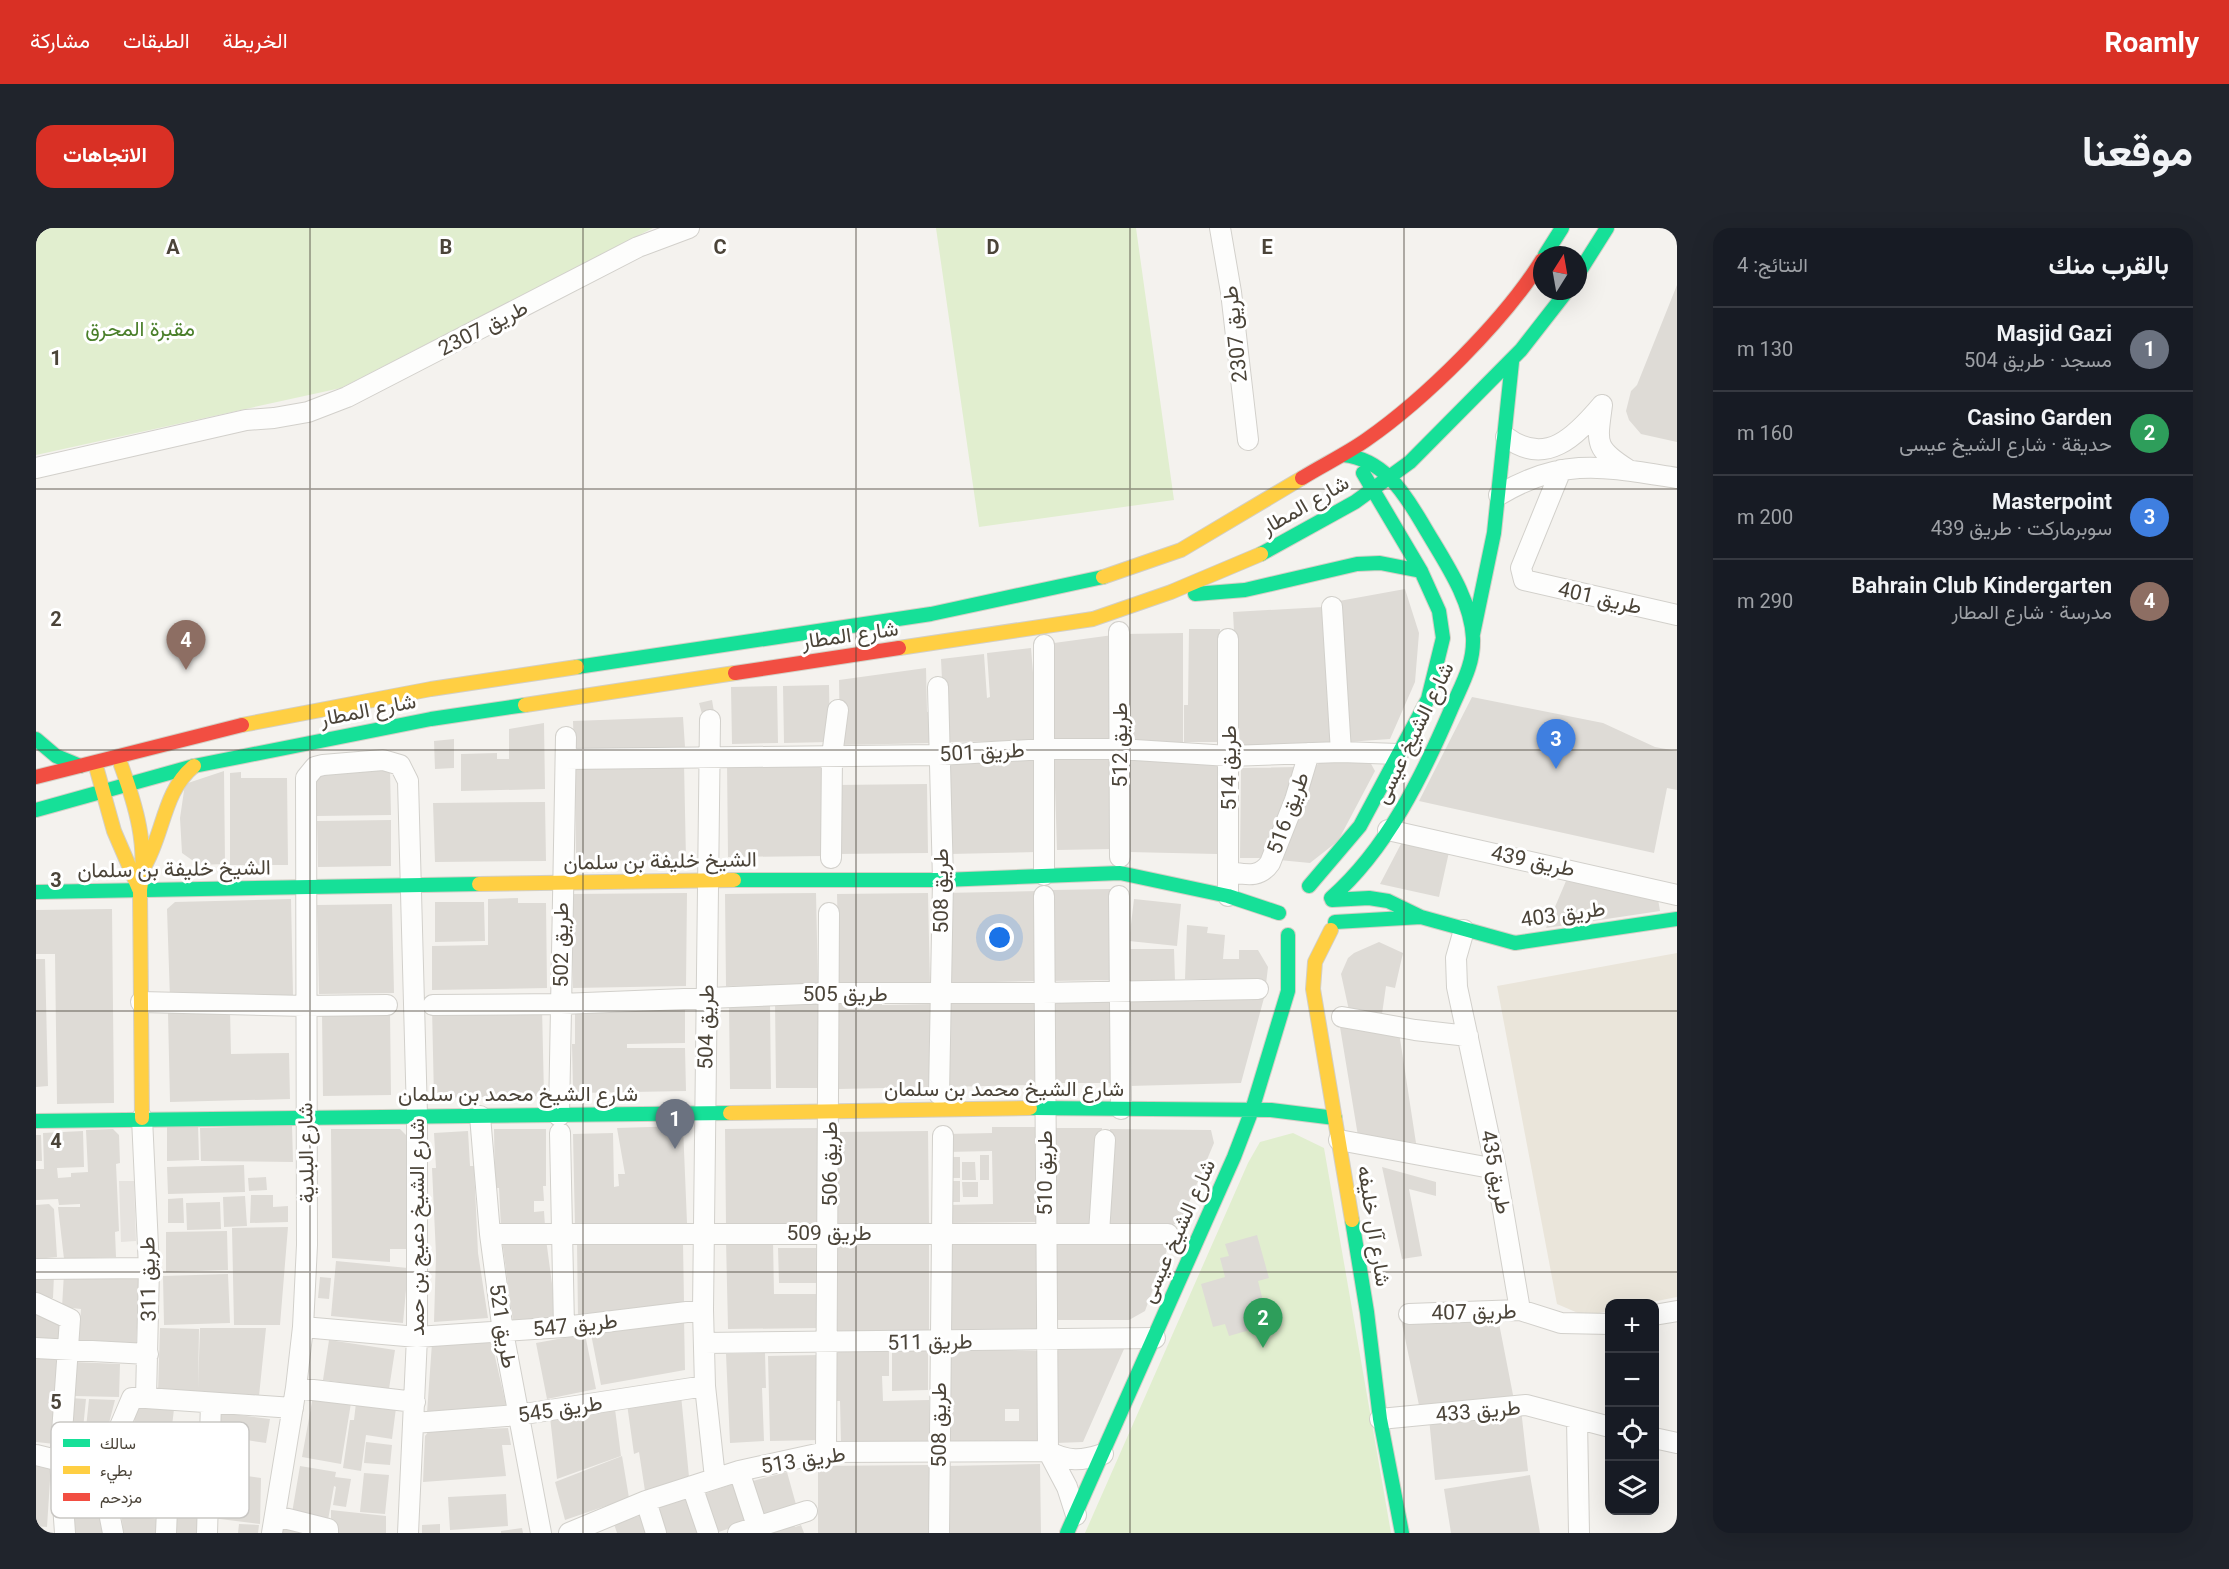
<!DOCTYPE html>
<html lang="ar">
<head>
<meta charset="utf-8">
<style>
	:root { --surface:#171b24; --page:#20242c; --text:#f1f3f6; --muted:#9ea1a6; --line:#363941; --accent:#d93025 }
	body { margin:0; font-family:Roboto,Vazirmatn,sans-serif; background:var(--page); color:var(--text); direction:rtl }
	.controls { position:absolute; right:18px; bottom:18px; display:grid; overflow:hidden; border-radius:12px; box-shadow:0 6px 24px #0002 }
	.controls button { width:54px; height:54px; display:grid; place-items:center; padding:0; border:0; border-bottom:2px solid var(--line); background:var(--surface); color:var(--text); font:30px sans-serif }
	.compass { position:absolute; left:1497px; top:18px; width:54px; height:54px; border-radius:50%; background:var(--surface); box-shadow:0 6px 24px #0002; rotate:11deg }
	.you { position:absolute; left:964px; top:710px; width:21px; height:21px; margin:-15px; border:4px solid #fff; border-radius:50%; background:#1a73e8; box-shadow:0 0 0 9px #1a73e833 }
	.badge { display:grid; place-items:center; width:39px; height:39px; border-radius:50%; background:var(--accent); color:#fff; font-size:20px; font-weight:700 }
	.pin { position:absolute; translate:-50% -50px; filter:drop-shadow(0 2px 3px #0008) }
	.pin::after { content:''; position:absolute; top:32px; width:21px; height:18px; background:inherit; clip-path:polygon(0 0,100% 0,50% 100%) }
	.list { margin:0; padding:0; list-style:none }
	h2 { display:flex; justify-content:space-between; align-items:center; height:78px; margin:0; padding:0 24px; font-size:26px }
	h2 small { font-size:20px; font-weight:400; color:var(--muted) }
	.list li { display:grid; grid-template-columns:39px 1fr auto; gap:18px; align-items:center; box-sizing:border-box; height:84px; padding:0 24px; border-top:2px solid var(--line) }
	.list b { display:block; font-size:22px; white-space:nowrap }
	.list p { margin:0; font-size:20px; white-space:nowrap; color:var(--muted) }
	.list em { font-size:20px; font-style:normal; color:var(--muted) }
	.icon { flex:none; width:33px; height:33px; fill:none; stroke:currentColor; stroke-width:2; stroke-linecap:round; stroke-linejoin:round }
	.map { position:relative; flex:none; width:1641px; height:1305px; overflow:hidden; direction:ltr; border-radius:18px }
	header { display:flex; align-items:center; gap:36px; box-sizing:border-box; height:84px; padding:0 30px; background:var(--accent); color:#fff }
	header strong { font-size:28px }
	nav { display:flex; gap:33px; margin-inline-start:auto; font-size:21px }
	.intro { display:flex; align-items:center; justify-content:space-between; box-sizing:border-box; height:144px; padding:0 36px }
	h1 { margin:0; font-size:42px }
	.button { padding:15px 27px; border-radius:18px; background:var(--accent); color:#fff; font-size:21px; font-weight:700 }
	main { display:flex; gap:36px; padding:0 36px }
	aside { flex:1; background:var(--surface); border-radius:18px; box-shadow:0 6px 24px #0002 }
	.map>svg:first-child { display:block }
	.education { fill:#eae5da }
	.green { fill:#e1eecf }
	.parking { fill:#e6e3df }
	.building { fill:#dedbd6; fill-rule:evenodd }
	.lines { fill:none; stroke-linecap:round; stroke-linejoin:round }
	.street-casing { stroke:#d2d0cb; stroke-width:22 }
	.fast-casing { stroke:#d3cfc5; stroke-width:16 }
	.slow-casing { stroke:#d3cfc5; stroke-width:16 }
	.jam-casing { stroke:#d3cfc5; stroke-width:16 }
	.street { stroke:#fdfdfc; stroke-width:20 }
	.fast { stroke:#16e098; stroke-width:14 }
	.slow { stroke:#ffcf43; stroke-width:14 }
	.jam { stroke:#f24e42; stroke-width:14 }
	.grid { fill:none; stroke:#4b4439; stroke-width:1.5; stroke-opacity:0.55 }
	.labels { text-anchor:middle; dominant-baseline:central; stroke-width:6; stroke-linejoin:round; paint-order:stroke }
	.street-label { font-size:21px; fill:#4b4439; stroke:#fff }
	.park-label { font-size:21px; fill:#4a7f2a; stroke:#fff }
	.key { fill:#fff; stroke:#c9c7c4; stroke-width:1.5 }
	.key-label { font-size:16px; fill:#4b4439 }
	.grid-label { font-size:20px; text-anchor:middle; font-weight:bold; fill:#4b4439; stroke:#fff; stroke-width:6; stroke-linejoin:round; paint-order:stroke }
</style>
</head>
<body>
<header>
<strong>Roamly</strong>
<nav><a>الخريطة</a><a>الطبقات</a><a>مشاركة</a></nav>
</header>
<div class="intro"><h1>موقعنا</h1><a class="button">الاتجاهات</a></div>
<main>
<aside>
<h2>بالقرب منك<small>النتائج: 4</small></h2>
<ul class="list">
<li><span class="badge" style="background:#6b7280">1</span><div><b>Masjid Gazi</b><p>مسجد · طريق 504</p></div><em>130 m</em></li>
<li><span class="badge" style="background:#2e9e5b">2</span><div><b>Casino Garden</b><p>حديقة · شارع الشيخ عيسى</p></div><em>160 m</em></li>
<li><span class="badge" style="background:#3f7fe0">3</span><div><b>Masterpoint</b><p>سوبرماركت · طريق 439</p></div><em>200 m</em></li>
<li><span class="badge" style="background:#8d6e63">4</span><div><b>Bahrain Club Kindergarten</b><p>مدرسة · شارع المطار</p></div><em>290 m</em></li>
</ul>
</aside>
<div class="map">
<svg width="1641" height="1305" viewBox="0 0 1641 1305">
	<rect width="100%" height="100%" fill="#f4f2ee"/>
	<path class="education" d="M1641 725V1069L1611 1075 1574 1076 1573 1083 1549 1088 1521 1076 1461 758Z"/>
	<path class="green" d="M0 0H617L305 160 0 227Z
		M900 0H1100L1138 272 943 299Z
		M1257 905 1288 920 1355 1305H1049L1212 935 1224 914Z"/>
	<path class="parking" d="M83 953H98L100 1013 85 1014Z"/>
	<path class="building" d="M1641 57V214L1605 206 1593 192 1590 183 1595 163 1601 157Z
		M1369 361 1383 405 1379 454 1354 511 1311 514 1303 373Z
		M1287 379 1295 514 1204 519 1197 384Z
		M1153 401H1184L1183 514H1148V477H1152Z
		M1147 405V514H1095L1094 467H1090L1089 406Z
		M1077 407 1075 512 1017 511 1018 415Z
		M995 420 1002 507 998 513 909 514 905 431 948 426 951 470 954 469 951 425Z
		M890 440 891 484 898 483 899 515 804 517 803 452Z
		M793 457 794 514 748 515 747 458Z
		M741 458 742 515 696 516 695 459Z
		M1436 469 1567 495 1619 519 1641 523V562L1631 560 1618 625 1383 573Z
		M676 472 678 484 666 486 663 475Z
		M647 489 649 519 538 523 537 493Z
		M508 495 509 561 425 563V526L461 525V531H473V501Z
		M418 511V540L399 541 398 513Z
		M1074 526 1076 621 1021 622 1018 527Z
		M1093 531 1183 533 1181 626 1092 624Z
		M1289 531 1334 534 1339 543 1302 613 1274 635 1243 632 1275 541Z
		M1000 532 1002 624 914 626 912 533Z
		M691 534 785 537 787 628 692 629Z
		M648 535 650 632 540 633 539 537Z
		M1262 539 1231 630H1204L1205 540Z
		M291 541H354L355 587 281 588V551Z
		M188 543 189 636 163 637 146 625 144 590 149 556Z
		M205 544V550H251L252 637H194V545Z
		M891 556 892 625 801 626 800 557Z
		M509 574 510 633 399 634 397 575Z
		M355 592V638L282 639 281 593Z
		M1366 614 1413 624 1403 669 1344 656Z
		M1530 653 1622 671 1624 683 1510 700Z
		M1075 661 1076 752 1016 753 1015 662Z
		M1003 663 1001 753 910 755 908 665Z
		M651 665 650 758 537 760 536 666Z
		M780 665 782 757 690 758 689 666Z
		M892 665 894 756 803 754 801 666Z
		M482 670V675H510L511 760 396 762V718L452 717V671Z
		M255 671 257 767 134 771 131 681 139 674Z
		M1098 671 1145 676 1141 718 1093 713Z
		M399 674H448L449 713 399 714Z
		M356 676 358 765 283 766 281 677Z
		M76 681 78 875 21 876 19 726H0V682Z
		M1151 697 1172 699 1171 705 1189 707 1187 731H1203V722H1222L1232 739 1230 756H1203V751H1149Z
		M1343 714 1367 725 1359 760 1350 758 1345 793 1314 787 1305 746 1312 730 1318 725Z
		M1093 721H1138L1139 753H1093Z
		M0 731H9L12 858 0 859Z
		M1228 770 1205 855 1093 858 1090 773Z
		M909 771H955L954 775H1002L1004 849 996 857 910 859Z
		M739 772H786L787 860H740Z
		M846 773V777L895 776 897 859 803 861 801 774Z
		M1019 773H1074V855H1020Z
		M734 777 735 861H694L693 778Z
		M506 779 508 868 398 870 396 780Z
		M649 781V815L591 816V820H649L650 863 541 865 537 860 536 816H539V782Z
		M194 783 195 826 253 825 254 871 134 874 132 784Z
		M354 784 355 867 287 868 286 785Z
		M1303 793 1363 804 1380 915 1322 908Z
		M162 896 163 932 131 933V897Z
		M256 897 257 934 165 933 164 900Z
		M647 898 651 995 539 999 537 906 577 905 578 959 583 958 582 946H589L581 900Z
		M956 899H1001L1002 994 913 995 912 977 957 976 956 923 910 924V906L956 905Z
		M786 900V997H690L689 901Z
		M1017 900H1066V931L1059 995H1017Z
		M77 901 83 907 84 935 80 936 83 1003 79 1004 80 1029 28 1031 22 979H44V976L23 977 22 971 0 972V941H8L7 905 47 903 48 939 21 940 22 950 35 949V945L52 944 50 902Z
		M295 901H364L372 909 373 1021H354V1034L296 1030Z
		M458 901H510V958H507L508 973H498V984L508 983 509 998 465 1000 463 960H459Z
		M1074 901 1175 902 1178 915 1144 996 1070 998Z
		M432 903 434 938H438L442 1025 452 1090 398 1094 400 1027 396 940H400L398 905Z
		M892 903 893 997 802 998 800 904Z
		M0 907H5L6 933H0Z
		M944 927H953V952H944Z
		M911 929H924V950H911Z
		M926 934H939L940 952H926Z
		M208 937 209 964 132 966 131 939Z
		M1346 939 1400 954V968L1373 961 1386 1028 1366 1031Z
		M230 949 231 962 213 963 212 950Z
		M911 953H924V974H911Z
		M926 954H942V969H927Z
		M215 967H237V979L252 978V994L214 995Z
		M209 968 211 998 188 999 187 969Z
		M147 970 148 995H132V971Z
		M184 974 185 1001 151 1002 150 975Z
		M13 976 18 981 21 1029 0 1031V977Z
		M252 999 244 1097H198L196 1000Z
		M191 1003 192 1042 130 1044V1004Z
		M1221 1007 1233 1050 1222 1053 1227 1073 1221 1074 1228 1098 1193 1108 1189 1096 1177 1099 1165 1056 1189 1049 1184 1030 1193 1028 1189 1016Z
		M1062 1010 1135 1011 1109 1083 1093 1092H1019L1020 1016H1062Z
		M510 1011 521 1093 477 1094 466 1012Z
		M690 1012H737L738 1066H783L784 1100 692 1101Z
		M1003 1014 1004 1103 912 1104 911 1015Z
		M541 1015H647L648 1074 542 1088Z
		M802 1015 893 1016V1105H801Z
		M742 1020H780V1055H743Z
		M300 1033 372 1040 367 1095 295 1088Z
		M0 1045 18 1047 17 1070 0 1069Z
		M28 1045 104 1050 100 1116 43 1113 45 1081 26 1079Z
		M192 1046 194 1095 128 1097 127 1048Z
		M284 1049 295 1050 293 1071 282 1070Z
		M0 1082 27 1092 26 1112 0 1110Z
		M1461 1085 1478 1172 1384 1182 1365 1091Z
		M648 1090 649 1142 565 1157 555 1106Z
		M124 1100 163 1101 162 1160 164 1100H230L223 1168 122 1164Z
		M549 1106 560 1161 511 1171 500 1115Z
		M455 1111 470 1177 391 1185 396 1115Z
		M293 1112 359 1122 353 1161 287 1152Z
		M853 1120V1148H846L847 1173 893 1172 894 1215 805 1216 804 1173H799L798 1121Z
		M911 1121 1002 1123 1003 1214H912ZM969 1181H983V1193H969Z
		M1088 1121 1047 1214 1020 1215V1122Z
		M856 1122H892V1162L856 1163Z
		M729 1125 730 1160H726L728 1213 694 1215 690 1126Z
		M0 1126 26 1128 19 1216 0 1214Z
		M783 1127 785 1212 734 1213 732 1128Z
		M38 1134 84 1136 83 1169 38 1168Z
		M645 1167 653 1249 609 1263 603 1224 598 1226 591 1176Z
		M277 1168 315 1175 305 1236 266 1229Z
		M34 1170 50 1171 47 1201 32 1199Z
		M53 1171 79 1172 71 1203 50 1200Z
		M320 1175 360 1180 356 1211 330 1207 325 1243 307 1240 314 1192H318Z
		M100 1177 138 1181 135 1207 128 1206V1199L115 1197 114 1208 97 1206Z
		M579 1181 585 1228 521 1251 514 1189Z
		M1485 1181 1492 1243 1399 1252 1393 1190Z
		M180 1184 234 1191 230 1215 177 1207Z
		M472 1200 475 1217H466L470 1248 387 1254 389 1208 393 1203Z
		M330 1214 356 1217 354 1237 328 1235Z
		M75 1227 94 1228 92 1266H108V1281L110 1270H128L129 1290 109 1289 124 1292V1305H87L84 1265 73 1264Z
		M586 1228 593 1270 529 1292 519 1254Z
		M0 1236 15 1237 11 1299 0 1298Z
		M1004 1236 1005 1305H911L910 1238Z
		M893 1237V1305H782V1238Z
		M264 1238 300 1244 299 1249 315 1251 310 1279 297 1277 300 1259 298 1258 292 1292 256 1285Z
		M181 1244 225 1250 224 1296 176 1290Z
		M751 1244 761 1280 724 1291 713 1254Z
		M328 1245 353 1247 349 1286 324 1284Z
		M1494 1247 1504 1305H1415L1408 1261Z
		M703 1254 717 1292 680 1305 665 1267Z
		M154 1258H168L167 1305H136L137 1265Z
		M655 1265 668 1305H627L617 1278Z
		M470 1266 472 1298 414 1302 412 1269Z
		M295 1282 350 1288V1305H295Z
		M609 1286 616 1305H581L578 1296Z
		M37 1288 68 1289V1305H36Z
		M248 1294 287 1305H246Z
		M203 1296 223 1297 222 1305H202Z
		M404 1296V1305H386V1297Z
		M758 1296 759 1299 765 1297 768 1305H729Z
		M486 1300 487 1305H465V1303Z"/>
	<g class="lines">
		<defs>
			<path id="street" d="M1184 0 1195 64 1212 212
				M1566 177C1561 215 1558 220 1591 241
				M1470 209C1510 239 1539 209 1566 177
				M0 240 210 192 238 190 272 184 311 169 602 19 653 0
				M1525 242 1485 340 1488 352 1641 387
				M1463 267C1528 228 1570 239 1641 250
				M1296 379 1305 524
				M1083 404 1084 629
				M1192 411V668
				M1008 417V647
				M902 459 907 652 903 866
				M674 492 667 1082 669 1158 679 1250
				M530 531 902 527 1010 521H1083L1193 528 1305 524 1362 526
				M1352 602 1641 667
				M795 630 796 528 802 482
				M1192 644C1209 646 1223 651 1234 635L1259 572 1273 525
				M1008 668 1012 1223 1031 1259 1040 1287
				M1083 668 1085 881
				M1428 702 1420 730 1421 759 1460 941 1484 1082
				M105 774 269 778 351 777
				M397 777 525 776 794 765H1007L1222 761
				M1306 789 1379 802 1432 808
				M444 888 454 1006 467 1104 505 1305
				M523 888 530 509
				M524 905 528 1099
				M1303 912 1460 941
				M1063 1005 1069 912
				M454 1006H1132
				M0 1041 113 1040
				M0 1075 34 1091 24 1233 29 1305
				M1373 1086 1484 1082 1525 1095 1574 1096
				M1618 1087 1641 1083
				M267 1099 381 1109 528 1099 667 1082
				M668 1115 1119 1110
				M0 1120 112 1126
				M260 1160 379 1174
				M110 1170 257 1180
				M1344 1191 1490 1177 1574 1199
				M1541 1191 1543 1305
				M378 1195 482 1187 669 1158
				M1618 1210 1641 1215
				M790 1224 793 685
				M0 1227 65 1243
				M703 1243 721 1298
				M656 1258 672 1305
				M610 1273 620 1305
				M240 1288 292 1301V1305
				M77 1305 65 1243 96 1170H110L113 1040 106 890
				M130 1305 132 1259 148 1258 149 1252 173 1251
				M171 1305 175 1175
				M236 1305 260 1160 267 1099 271 1017 270 550 279 539 287 537 347 532 364 537 372 553 381 887V1109L372 1305
				M533 1305 610 1273 703 1243 790 1224 1012 1223C1031 1234 1046 1233 1067 1226
				M702 1305 771 1283
				M903 1305 907 908"/>
			<path id="fast" d="M1509 27 1526 0
				M1542 46 1571 0
				M1225 326 1319 274 1374 234 1485 122 1531 63
				M1159 366 1209 362 1321 336 1344 335 1385 343
				M1437 406 1458 305 1476 134
				M541 439 895 386 1067 349
				M0 511 20 528 44 538
				M0 582 158 538 395 491 489 477
				M698 652H907L1084 645 1192 668 1243 685
				M1273 658 1324 598 1392 471 1407 410 1403 383 1385 343 1327 245
				M0 664 443 656
				M1295 670C1351 621 1387 547 1416 479 1426 456 1438 436 1437 410 1435 369 1406 330 1386 295 1367 263 1347 231 1307 227
				M1296 672 1333 670 1352 673 1385 689 1479 715 1641 691
				M1299 694 1385 689
				M994 880 1235 882 1299 890
				M0 893 694 885
				M1316 992 1331 1084 1344 1191 1366 1305
				M1031 1305 1198 929 1216 882 1252 763V707"/>
			<path id="slow" d="M1067 349 1145 322 1266 250
				M863 420 1057 391 1135 364 1225 326
				M489 477 699 445
				M206 497 395 461 541 439
				M85 537C100 578 112 618 104 662L106 890
				M61 542 78 603 103 661
				M108 639C128 606 127 563 158 538
				M443 656 698 652
				M1295 702 1279 734 1277 761 1316 992
				M694 885 994 880"/>
			<path id="jam" d="M1266 250C1287 237 1310 226 1330 212 1389 171 1468 93 1506 32
				M699 445 863 420
				M0 549 206 497"/>
		</defs>
		<use href="#street" class="street-casing"/>
		<use href="#fast" class="fast-casing"/>
		<use href="#slow" class="slow-casing"/>
		<use href="#jam" class="jam-casing"/>
		<use href="#street" class="street"/>
		<use href="#fast" class="fast"/>
		<use href="#slow" class="slow"/>
		<use href="#jam" class="jam"/>
	</g>
	<path class="grid" d="M274 0V1305M547 0V1305M820 0V1305M1094 0V1305M1368 0V1305M0 261H1641M0 522H1641M0 783H1641M0 1044H1641"/>
	<g class="labels">
		<g class="street-label">
			<text transform="translate(447 100) rotate(-27)">طريق 2307</text>
			<text transform="translate(1199 106) rotate(-96)">طريق 2307</text>
			<text transform="translate(1269 277) rotate(-30)">شارع المطار</text>
			<text transform="translate(1564 370) rotate(13)">طريق 401</text>
			<text transform="translate(814 407) rotate(-8)">شارع المطار</text>
			<text transform="translate(332 482) rotate(-11)">شارع المطار</text>
			<text transform="translate(1378 505) rotate(-64)">شارع الشيخ عيسى</text>
			<text transform="translate(1084 517) rotate(-90)">طريق 512</text>
			<text transform="translate(946 524) rotate(-3)">طريق 501</text>
			<text transform="translate(1193 540) rotate(-90)">طريق 514</text>
			<text transform="translate(1252 585) rotate(-70)">طريق 516</text>
			<text transform="translate(624 633) rotate(-1)">الشيخ خليفة بن سلمان</text>
			<text transform="translate(1497 633) rotate(12)">طريق 439</text>
			<text transform="translate(138 641) rotate(-1)">الشيخ خليفة بن سلمان</text>
			<text transform="translate(905 663) rotate(-90)">طريق 508</text>
			<text transform="translate(1527 686) rotate(-8)">طريق 403</text>
			<text transform="translate(525 717) rotate(-90)">طريق 502</text>
			<text x="809" y="766">طريق 505</text>
			<text transform="translate(670 799) rotate(-89)">طريق 504</text>
			<text x="968" y="861">شارع الشيخ محمد بن سلمان</text>
			<text x="482" y="866">شارع الشيخ محمد بن سلمان</text>
			<text transform="translate(270 925) rotate(-91)">شارع البلدية</text>
			<text transform="translate(794 936) rotate(-90)">طريق 506</text>
			<text transform="translate(1460 944) rotate(79)">طريق 435</text>
			<text transform="translate(1009 945) rotate(-90)">طريق 510</text>
			<text transform="translate(1338 998) rotate(81)">شارع آل خليفه</text>
			<text transform="translate(381 999) rotate(-90)">شارع الشيخ دعيج بن حمد</text>
			<text transform="translate(1142 1003) rotate(-66)">شارع الشيخ عيسى</text>
			<text x="793" y="1005">طريق 509</text>
			<text transform="translate(112 1051) rotate(-91)">طريق 311</text>
			<text transform="translate(1438 1084) rotate(-1)">طريق 407</text>
			<text transform="translate(539 1097) rotate(-6)">طريق 547</text>
			<text transform="translate(467 1098) rotate(81)">طريق 521</text>
			<text transform="translate(894 1114) rotate(-1)">طريق 511</text>
			<text transform="translate(524 1181) rotate(-9)">طريق 545</text>
			<text transform="translate(1442 1183) rotate(-5)">طريق 433</text>
			<text transform="translate(903 1197) rotate(-90)">طريق 508</text>
			<text transform="translate(767 1232) rotate(-9)">طريق 513</text>
		</g>
		<g class="park-label">
			<text x="104" y="101">مقبرة المحرق</text>
		</g>
	</g>
	<rect x="15" y="1194" width="198" height="96" rx="9" class="key"/>
	<rect x="27" y="1211" width="27" height="8" fill="#16e098"/>
	<rect x="27" y="1238" width="27" height="8" fill="#ffcf43"/>
	<rect x="27" y="1265" width="27" height="8" fill="#f24e42"/>
	<g class="key-label">
		<text x="64" y="1221">سالك</text>
		<text x="64" y="1248">بطيء</text>
		<text x="64" y="1275">مزدحم</text>
	</g>
	<g class="grid-label">
		<text x="137" y="26">A</text>
		<text x="410" y="26">B</text>
		<text x="684" y="26">C</text>
		<text x="957" y="26">D</text>
		<text x="1231" y="26">E</text>
		<text x="20" y="137">1</text>
		<text x="20" y="398">2</text>
		<text x="20" y="659">3</text>
		<text x="20" y="920">4</text>
		<text x="20" y="1181">5</text>
	</g>
</svg>
<div class="controls">
<button>+</button>
<button>−</button>
<button><svg class="icon" aria-label="locate" viewBox="0 0 24 24"><circle cx="12" cy="12" r="6"/><path d="M12 2v4M12 18v4M2 12h4M18 12h4"/></svg></button>
<button><svg class="icon" aria-label="layers" viewBox="0 0 24 24"><path d="M12 4l9 5-9 5-9-5zM3 14l9 5 9-5"/></svg></button>
</div>
<svg class="compass" viewBox="-18 -18 36 36"><path d="M0-13l5 13h-10z" fill="#e53935"/><path d="M0 13l5-13h-10z" fill="#9ea1a6"/></svg>
<div class="you"></div>
<div class="pin badge" style="left:639px;top:921px;background:#6b7280">1</div>
<div class="pin badge" style="left:1227px;top:1120px;background:#2e9e5b">2</div>
<div class="pin badge" style="left:1520px;top:541px;background:#3f7fe0">3</div>
<div class="pin badge" style="left:150px;top:442px;background:#8d6e63">4</div>
</div>
</main>
</body>
</html>
